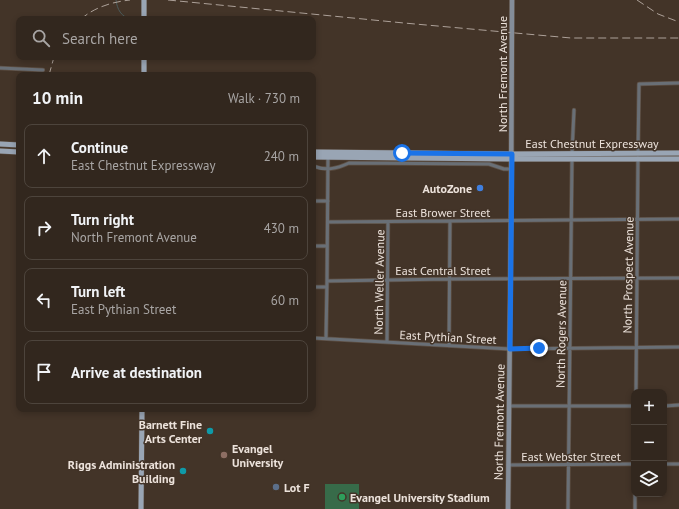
<!DOCTYPE html>
<html lang="en">
<head>
<meta charset="utf-8">
<style>
	:root { --surface:#32271e; --page:#3a2f27; --text:#f1f3f6; --muted:#a8a5a4; --line:#4d443c }
	body { margin:0; font-family:"PT Sans",sans-serif; background:var(--page); color:var(--text) }
	.controls { position:absolute; right:12px; bottom:12px; display:grid; overflow:hidden; border-radius:8px; box-shadow:0 2px 6px #0003 }
	.controls button { width:36px; height:36px; display:grid; place-items:center; padding:0; border:0; border-bottom:1px solid var(--line); background:var(--surface); color:var(--text); font:20px sans-serif }
	.stop { position:absolute; width:12px; height:12px; margin:-9px; border:3px solid #1a73e8; border-radius:50%; background:#fff }
	.stop.end { background:#1a73e8; border-color:#fff; box-shadow:0 1px 4px #0008 }
	.list { margin:0; padding:0; list-style:none }
	h2 { display:flex; justify-content:space-between; align-items:center; height:52px; margin:0; padding:0 16px; font-size:17px }
	h2 small { font-size:13px; font-weight:400; color:var(--muted) }
	.list li { display:grid; grid-template-columns:26px 1fr auto; gap:12px; align-items:center; box-sizing:border-box; height:64px; margin:0 8px 8px; padding:0 8px; border:1px solid var(--line); border-radius:8px }
	.list b { display:block; font-size:15px; white-space:nowrap }
	.list p { margin:0; font-size:13px; white-space:nowrap; color:var(--muted) }
	.list em { font-size:13px; font-style:normal; color:var(--muted) }
	.icon { flex:none; width:22px; height:22px; fill:none; stroke:currentColor; stroke-width:2; stroke-linecap:round; stroke-linejoin:round }
	.map { position:relative; flex:none; width:679px; height:509px; overflow:hidden }
	.search { position:absolute; background:var(--surface); box-shadow:0 2px 6px #0003; left:16px; top:16px; width:300px; height:44px; display:flex; align-items:center; gap:10px; box-sizing:border-box; padding:0 14px; border-radius:8px; color:var(--muted); font-size:15px }
	.panel { position:absolute; background:var(--surface); box-shadow:0 2px 6px #0003; left:16px; top:72px; width:300px; height:340px; border-radius:8px }
	.map>svg:first-child { display:block }
	.green { fill:#376b49 }
	.lines { fill:none; stroke-linecap:round; stroke-linejoin:round }
	.stream { stroke:#4b5b5b; stroke-width:1 }
	.street-casing { stroke:#5e5045; stroke-width:4.5 }
	.secondary-casing { stroke:#5e5045; stroke-width:6 }
	.primary-casing { stroke:#5e5045; stroke-width:6 }
	.street { stroke:#696f76; stroke-width:3 }
	.secondary { stroke:#848d99; stroke-width:4.5 }
	.primary { stroke:#99a5b4; stroke-width:5 }
	.rail { stroke:#ada199; stroke-width:1; stroke-dasharray:8 4; stroke-linecap:butt }
	.route { stroke:#1a73e8; stroke-width:5 }
	.shop-dot { fill:#3f7fe0; stroke:#433428; stroke-width:1.5 }
	.culture-dot { fill:#0f9aa8; stroke:#433428; stroke-width:1.5 }
	.education-dot { fill:#8d6e63; stroke:#433428; stroke-width:1.5 }
	.service-dot { fill:#5c6f8a; stroke:#433428; stroke-width:1.5 }
	.leisure-dot { fill:#2e9e5b; stroke:#433428; stroke-width:1.5 }
	.labels { text-anchor:middle; dominant-baseline:central; stroke-width:3; stroke-linejoin:round; paint-order:stroke }
	.street-label { font-size:12px; fill:#ece2db; stroke:#433428 }
	.poi-label { font-size:12px; font-weight:bold; fill:#ece2db; stroke:#433428; text-anchor:end }
</style>
</head>
<body>
<div class="map">
<svg width="679" height="509" viewBox="0 0 679 509">
	<rect width="100%" height="100%" fill="#433428"/>
	<path class="green" d="M325 484H359V509H325Z"/>
	<g class="lines">
		<path class="stream" d="M116 0C117 9 121 17 131 19"/>
		<defs>
			<path id="street" d="M0 68 43 70
				M572 153 574 110
				M638 153 639 84 679 83
				M313 166C326 171 336 169 349 163L489 164 504 169H512
				M313 201H328
				M328 222 679 219
				M313 246H327
				M327 281 449 279 679 278
				M313 287H327
				M313 338 510 349 679 347
				M326 338 327 281 328 156
				M387 342 388 222
				M449 346 450 221
				M636 392 638 158
				M509 406H634
				M664 406 679 405
				M664 464H679
				M508 465 634 464
				M568 509 572 159
				M635 509V494"/>
			<path id="secondary" d="M508 509 511 221 512 0"/>
			<path id="primary" d="M144 19V0
				M144 75V57
				M0 144 19 145
				M0 151 19 152
				M313 152 512 154 679 153
				M313 157 512 159H679
				M141 509 142 409"/>
		</defs>
		<use href="#street" class="street-casing"/>
		<use href="#secondary" class="secondary-casing"/>
		<use href="#primary" class="primary-casing"/>
		<use href="#street" class="street"/>
		<use href="#secondary" class="secondary"/>
		<use href="#primary" class="primary"/>
		<path class="rail" d="M168 0 404 23 571 38H679
			M637 0 658 14 679 22
			M81 19C95 7 112 2 130 0
			M49 75 54 57"/>
	</g>
	<g class="lines">
		<path class="route" d="M402 153 512 154 510 349 539 348"/>
	</g>
	<circle class="shop-dot" cx="480" cy="188" r="4"/>
	<g class="culture-dot">
		<circle cx="210" cy="431" r="4"/>
		<circle cx="183" cy="471" r="4"/>
	</g>
	<circle class="education-dot" cx="224" cy="455" r="4"/>
	<circle class="service-dot" cx="276" cy="487" r="4"/>
	<circle class="leisure-dot" cx="342" cy="497" r="4"/>
	<g class="labels">
		<g class="street-label">
			<text transform="translate(502 74) rotate(-90)">North Fremont Avenue</text>
			<text x="592" y="143">East Chestnut Expressway</text>
			<text x="443" y="212">East Brower Street</text>
			<text x="443" y="270">East Central Street</text>
			<text transform="translate(628 275) rotate(-89)">North Prospect Avenue</text>
			<text transform="translate(379 282) rotate(-89)">North Weller Avenue</text>
			<text transform="translate(561 334) rotate(-89)">North Rogers Avenue</text>
			<text transform="translate(448 337) rotate(3)">East Pythian Street</text>
			<text transform="translate(499 422) rotate(-89)">North Fremont Avenue</text>
			<text x="571" y="456">East Webster Street</text>
		</g>
		<g class="poi-label">
			<text x="472" y="188">AutoZone</text>
			<text x="202" y="424">Barnett Fine<tspan x="202" dy="14">Arts Center</tspan></text>
			<text x="232" y="448" text-anchor="start">Evangel<tspan x="232" dy="14">University</tspan></text>
			<text x="175" y="464">Riggs Administration<tspan x="175" dy="14">Building</tspan></text>
			<text x="284" y="487" text-anchor="start">Lot F</text>
			<text x="350" y="497" text-anchor="start">Evangel University Stadium</text>
		</g>
	</g>
</svg>
<div class="controls">
<button>+</button>
<button>−</button>
<button><svg class="icon" aria-label="layers" viewBox="0 0 24 24"><path d="M12 4l9 5-9 5-9-5zM3 14l9 5 9-5"/></svg></button>
</div>
<div class="stop" style="left:402px;top:153px"></div>
<div class="stop end" style="left:539px;top:348px"></div>
<div class="search"><svg class="icon" aria-label="search" viewBox="0 0 24 24"><circle cx="10" cy="10" r="6"/><path d="M15 15l6 6"/></svg>Search here</div>
<section class="panel">
<h2>10 min<small>Walk · 730 m</small></h2>
<ul class="list">
<li><svg class="icon" aria-label="ahead" viewBox="0 0 24 24"><path d="M12 20V5M6 11l6-6 6 6"/></svg><div><b>Continue</b><p>East Chestnut Expressway</p></div><em>240 m</em></li>
<li><svg class="icon" aria-label="right" viewBox="0 0 24 24"><path d="M7 20v-9h11M14 6l5 5-5 5"/></svg><div><b>Turn right</b><p>North Fremont Avenue</p></div><em>430 m</em></li>
<li><svg class="icon" aria-label="left" viewBox="0 0 24 24"><path d="M17 20v-9H6M10 6l-5 5 5 5"/></svg><div><b>Turn left</b><p>East Pythian Street</p></div><em>60 m</em></li>
<li><svg class="icon" aria-label="arrive" viewBox="0 0 24 24"><path d="M6 21V4h12l-3 4 3 4H6"/></svg><div><b>Arrive at destination</b></div></li>
</ul>
</section>
</div>
</body>
</html>
